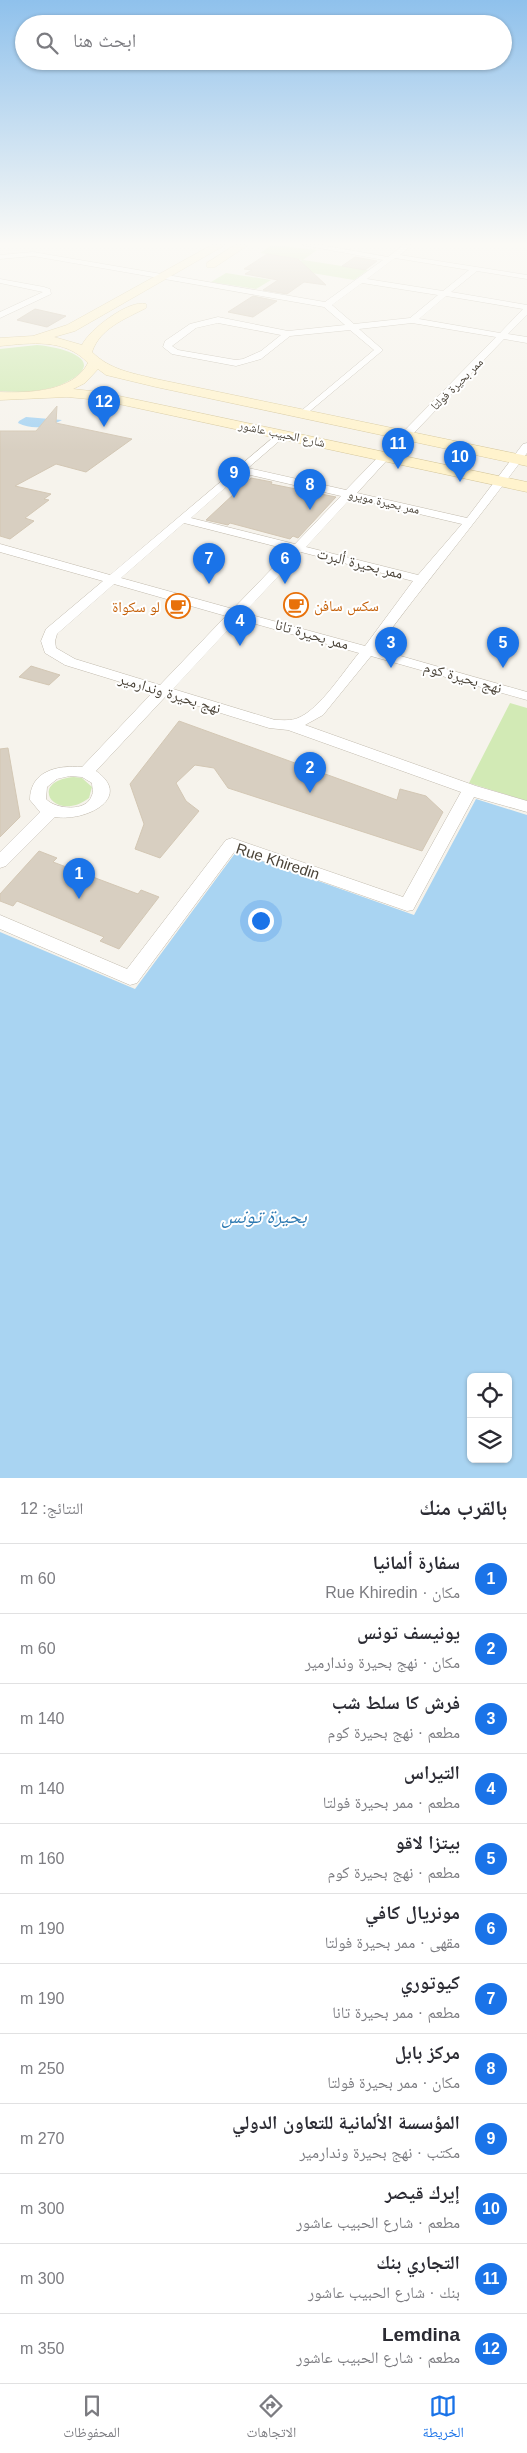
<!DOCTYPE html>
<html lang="ar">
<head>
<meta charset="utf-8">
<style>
	:root { --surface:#fff; --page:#f7f7f7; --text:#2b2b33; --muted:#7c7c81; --line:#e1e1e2; --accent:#1a73e8 }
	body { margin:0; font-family:Arial,"Noto Naskh Arabic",sans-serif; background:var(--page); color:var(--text); direction:rtl }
	.controls { position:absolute; right:15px; bottom:15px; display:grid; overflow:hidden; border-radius:8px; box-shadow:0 1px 4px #0004 }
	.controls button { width:45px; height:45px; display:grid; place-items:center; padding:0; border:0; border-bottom:1px solid var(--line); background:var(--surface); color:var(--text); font:25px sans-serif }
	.you { position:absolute; left:260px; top:920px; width:18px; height:18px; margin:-12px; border:4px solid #fff; border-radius:50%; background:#1a73e8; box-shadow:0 0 0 8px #1a73e833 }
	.badge { display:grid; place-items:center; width:32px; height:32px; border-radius:50%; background:var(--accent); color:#fff; font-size:16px; font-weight:700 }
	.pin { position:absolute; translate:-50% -41px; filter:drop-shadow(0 1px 2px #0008) }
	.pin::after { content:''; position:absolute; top:26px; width:18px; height:15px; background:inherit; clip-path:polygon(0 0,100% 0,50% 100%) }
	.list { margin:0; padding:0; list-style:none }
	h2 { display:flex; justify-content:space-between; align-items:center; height:65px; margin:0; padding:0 20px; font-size:21px }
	h2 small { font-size:16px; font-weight:400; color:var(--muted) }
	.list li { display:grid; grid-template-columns:32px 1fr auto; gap:15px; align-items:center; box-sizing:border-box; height:70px; padding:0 20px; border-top:1px solid var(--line) }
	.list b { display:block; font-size:19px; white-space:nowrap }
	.list p { margin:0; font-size:16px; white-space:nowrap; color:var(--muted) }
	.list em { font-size:16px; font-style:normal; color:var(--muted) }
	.icon { flex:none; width:28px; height:28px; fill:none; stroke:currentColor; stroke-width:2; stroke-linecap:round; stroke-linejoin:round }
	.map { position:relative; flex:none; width:527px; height:1478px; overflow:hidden; direction:ltr }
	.search { position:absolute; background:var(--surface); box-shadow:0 1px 4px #0004; left:15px; right:15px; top:15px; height:55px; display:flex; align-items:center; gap:12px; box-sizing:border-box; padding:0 18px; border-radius:28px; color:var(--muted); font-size:19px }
	.sheet { height:905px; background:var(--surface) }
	nav { display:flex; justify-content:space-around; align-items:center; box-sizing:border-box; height:70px; border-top:1px solid var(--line); background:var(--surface); font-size:14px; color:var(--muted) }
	nav a { display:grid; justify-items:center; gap:2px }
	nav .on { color:var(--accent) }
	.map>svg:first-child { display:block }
	.green { fill:#d2eab5 }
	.water { fill:#a9d4f2; fill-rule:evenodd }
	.building { fill:#d8cfc1; stroke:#d3c7b4 }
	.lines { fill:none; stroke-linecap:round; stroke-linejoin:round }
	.street-casing { stroke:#c2bbae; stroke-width:1 }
	.secondary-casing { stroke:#d6c79b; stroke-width:1 }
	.street { fill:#fff; fill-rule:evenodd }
	.secondary { fill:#fff3cd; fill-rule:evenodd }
	.labels { text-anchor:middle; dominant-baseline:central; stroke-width:4; stroke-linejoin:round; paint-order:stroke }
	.far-street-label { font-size:12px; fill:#4b4439; stroke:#fff }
	.street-label { font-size:15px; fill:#4b4439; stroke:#fff }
	.food-label { font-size:15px; fill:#c56008; stroke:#fff; text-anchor:start }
	.near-water-label { font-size:19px; font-style:italic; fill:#2e7ab2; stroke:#fff }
</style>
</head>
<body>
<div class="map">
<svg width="527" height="1478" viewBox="0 0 527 1478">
	<rect width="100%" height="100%" fill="#f6f3ec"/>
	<path class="green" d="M272 245 317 250 303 260 368 270 354 280 288 269 302 260 260 253Z
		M226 273 271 280 256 289 211 282Z
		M37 345C53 346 108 357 72 379 52 392 23 393 0 391V349Z
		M510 703 527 708V801L469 783Z
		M74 777 82 778 92 787 89 798C55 824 26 781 74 777Z"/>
	<path class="water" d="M26 417 62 420C46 428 33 430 18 423L19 421Z
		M476 799 527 815V1478H0V932L135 989 236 852 414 915ZM471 1377H508V1459H471Z"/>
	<path class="building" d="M267 254 298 259 326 285 304 282 287 294 263 290 278 280 245 274 252 270 244 269Z
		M355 257 377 261 365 270 342 266Z
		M253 296 277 301 253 317 228 312Z
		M35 309 66 316 47 327 17 320Z
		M57 406 56 423 132 439 86 472 56 464 15 486 51 494 44 499 49 500 25 518 34 521 10 539 0 536V431H36Z
		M251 478 272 482 271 484 336 497 298 538 293 536 290 539 230 523 228 525 206 520Z
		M31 666 60 675 49 685 19 677Z
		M179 721 397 800 400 789 426 796 443 812 422 851 228 788 214 768 195 765 176 783 186 801 199 811 160 858 135 849 144 824 130 784Z
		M8 748 20 817 0 837V749Z
		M39 851 57 858 53 862 138 894 141 890 159 897 119 949 100 941 104 937 17 901 13 906 0 901V894Z"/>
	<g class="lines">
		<defs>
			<path id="street" d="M303 245H321L388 257 403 245H411L400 255 527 275V279L477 271 451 292 527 305V315L508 334 527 337V343L504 339 410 437H402V433L496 337 412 323 359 329 383 350 304 416 299 413 301 411 374 350 350 330 290 336 261 359 236 366 172 354 163 347 165 341 190 324 218 317 288 331 345 325 324 307 33 256 0 259V255L33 252 325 302 383 260ZM395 258 469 270 443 291 367 279ZM362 283 438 295 410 318 354 324 332 305ZM446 296 523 309 500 333 419 319ZM218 323 281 335 261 351 243 359 236 360 178 350 172 346 196 328Z
				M0 279 44 287 50 289 51 294 0 318V312L43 292 0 283Z
				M281 431 285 432V436L248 468 346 490 380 455H388V459L357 493 467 518 523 444 527 443V453C478 520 425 583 376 649L527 692V700L371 656 323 715 305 725 476 786 527 801V812L474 797 413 910 407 911 235 851 137 983 130 985 0 929V915L127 969 226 840 232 838 403 897 461 792 288 730 269 728 166 696 96 771C134 798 85 822 55 817L6 866 0 868V852L40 812 30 800C30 771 57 765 82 767L153 692 65 665 45 653 41 641 46 629 103 581 0 552V544L110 575ZM242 473 341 496 295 544 191 518ZM351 498 462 524 418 575 306 547ZM184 523 290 550 233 609 121 578ZM301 552 413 581 365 646 244 613ZM114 584 226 616 160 685 75 659 56 648 55 641 57 634ZM238 619 359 653C343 672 320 709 298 718 291 721 283 720 275 720L173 689ZM70 776 82 777 92 783C92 787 94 792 92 795 87 813 55 809 46 799L47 787 57 779Z"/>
			<path id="secondary" d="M212 245H225L75 331 54 337 82 345C89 330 129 299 146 304V308C125 319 100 328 92 352 110 370 132 373 156 379L527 456V466L156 387 106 375 98 369 85 383 73 389 100 392 527 482V492L100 400 67 397 0 400V392C29 393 73 392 88 363 65 338 31 343 0 346V338L33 336 67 325Z
				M235 245H248L215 267H207V263Z"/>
		</defs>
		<use href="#street" class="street-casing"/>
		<use href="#secondary" class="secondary-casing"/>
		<use href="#street" class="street"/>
		<use href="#secondary" class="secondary"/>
	</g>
	<linearGradient id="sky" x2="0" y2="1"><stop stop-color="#8fc1ec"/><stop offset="0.54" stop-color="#fbfaf6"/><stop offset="1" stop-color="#fbfaf6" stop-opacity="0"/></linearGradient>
	<rect width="527" height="452" fill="url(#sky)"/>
	<defs>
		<symbol id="cafe-ring" viewBox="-11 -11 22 22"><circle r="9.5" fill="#fff" stroke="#e8710a" stroke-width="1.5"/><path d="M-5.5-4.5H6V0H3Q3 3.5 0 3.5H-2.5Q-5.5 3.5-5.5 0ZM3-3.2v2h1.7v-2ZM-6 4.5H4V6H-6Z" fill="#e8710a"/></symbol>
	</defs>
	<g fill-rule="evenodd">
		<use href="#cafe-ring" x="282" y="591" width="28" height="28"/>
		<use href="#cafe-ring" x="164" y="592" width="28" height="28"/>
	</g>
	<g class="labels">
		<g class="far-street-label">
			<text transform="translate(457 384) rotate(-45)">ممر بحيرة فولتا</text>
			<text transform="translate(282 434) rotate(12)">شارع الحبيب عاشور</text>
			<text transform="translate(384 502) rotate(13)">ممر بحيرة مويرو</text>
		</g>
		<g class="street-label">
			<text transform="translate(360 563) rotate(14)">ممر بحيرة ألبرت</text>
			<text transform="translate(312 634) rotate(16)">ممر بحيرة تانا</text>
			<text transform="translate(463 677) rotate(16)">نهج بحيرة كوم</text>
			<text transform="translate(170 693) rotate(17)">نهج بحيرة وندارمير</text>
			<text transform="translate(278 861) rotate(18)">Rue Khiredin</text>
		</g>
		<g class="food-label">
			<text x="314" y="605">سكس سافن</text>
			<text x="160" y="606" text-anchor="end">لو سكواة</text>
		</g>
		<g class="near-water-label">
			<text x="264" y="1216">بحيرة تونس</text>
		</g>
	</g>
</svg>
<div class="controls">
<button><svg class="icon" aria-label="locate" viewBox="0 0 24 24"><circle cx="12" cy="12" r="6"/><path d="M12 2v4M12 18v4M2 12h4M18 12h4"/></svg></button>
<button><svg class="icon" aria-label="layers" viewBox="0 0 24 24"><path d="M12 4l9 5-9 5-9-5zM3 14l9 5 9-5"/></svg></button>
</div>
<div class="you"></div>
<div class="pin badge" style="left:79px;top:899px">1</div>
<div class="pin badge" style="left:310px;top:793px">2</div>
<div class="pin badge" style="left:391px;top:668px">3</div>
<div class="pin badge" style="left:240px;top:646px">4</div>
<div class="pin badge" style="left:503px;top:668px">5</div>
<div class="pin badge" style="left:285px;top:584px">6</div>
<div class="pin badge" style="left:209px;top:584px">7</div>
<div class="pin badge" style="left:310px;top:510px">8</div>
<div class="pin badge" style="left:234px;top:498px">9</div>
<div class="pin badge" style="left:460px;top:482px">10</div>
<div class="pin badge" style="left:398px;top:469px">11</div>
<div class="pin badge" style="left:104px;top:427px">12</div>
<div class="search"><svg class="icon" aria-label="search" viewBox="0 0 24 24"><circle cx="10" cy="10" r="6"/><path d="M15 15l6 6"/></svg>ابحث هنا</div>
</div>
<section class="sheet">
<h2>بالقرب منك<small>النتائج: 12</small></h2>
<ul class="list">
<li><span class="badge">1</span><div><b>سفارة ألمانيا</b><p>مكان · Rue Khiredin</p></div><em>60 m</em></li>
<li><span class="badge">2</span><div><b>يونيسف تونس</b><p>مكان · نهج بحيرة وندارمير</p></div><em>60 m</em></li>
<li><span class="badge">3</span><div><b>فرش كا سلط شب</b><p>مطعم · نهج بحيرة كوم</p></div><em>140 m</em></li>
<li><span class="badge">4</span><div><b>التيراس</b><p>مطعم · ممر بحيرة فولتا</p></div><em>140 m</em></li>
<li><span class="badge">5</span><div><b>بيتزا لاقو</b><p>مطعم · نهج بحيرة كوم</p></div><em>160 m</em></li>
<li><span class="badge">6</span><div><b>مونريال كافي</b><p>مقهى · ممر بحيرة فولتا</p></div><em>190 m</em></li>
<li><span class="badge">7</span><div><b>كيوتوري</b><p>مطعم · ممر بحيرة تانا</p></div><em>190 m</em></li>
<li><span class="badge">8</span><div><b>مركز بابل</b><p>مكان · ممر بحيرة فولتا</p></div><em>250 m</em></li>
<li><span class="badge">9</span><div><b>المؤسسة الألمانية للتعاون الدولي</b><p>مكتب · نهج بحيرة وندارمير</p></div><em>270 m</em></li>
<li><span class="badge">10</span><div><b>إيرك قيصر</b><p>مطعم · شارع الحبيب عاشور</p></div><em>300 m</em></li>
<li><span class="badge">11</span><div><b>التجاري بنك</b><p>بنك · شارع الحبيب عاشور</p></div><em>300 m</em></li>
<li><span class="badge">12</span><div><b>Lemdina</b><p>مطعم · شارع الحبيب عاشور</p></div><em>350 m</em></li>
</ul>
</section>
<nav>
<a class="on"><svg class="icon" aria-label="map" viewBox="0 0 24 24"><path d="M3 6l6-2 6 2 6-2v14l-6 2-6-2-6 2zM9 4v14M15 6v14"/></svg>الخريطة</a>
<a><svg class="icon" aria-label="directions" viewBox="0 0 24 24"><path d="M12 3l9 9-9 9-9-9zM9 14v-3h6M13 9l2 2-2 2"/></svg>الاتجاهات</a>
<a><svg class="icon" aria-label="saved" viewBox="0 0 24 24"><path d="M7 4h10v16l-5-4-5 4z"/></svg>المحفوظات</a>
</nav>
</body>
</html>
